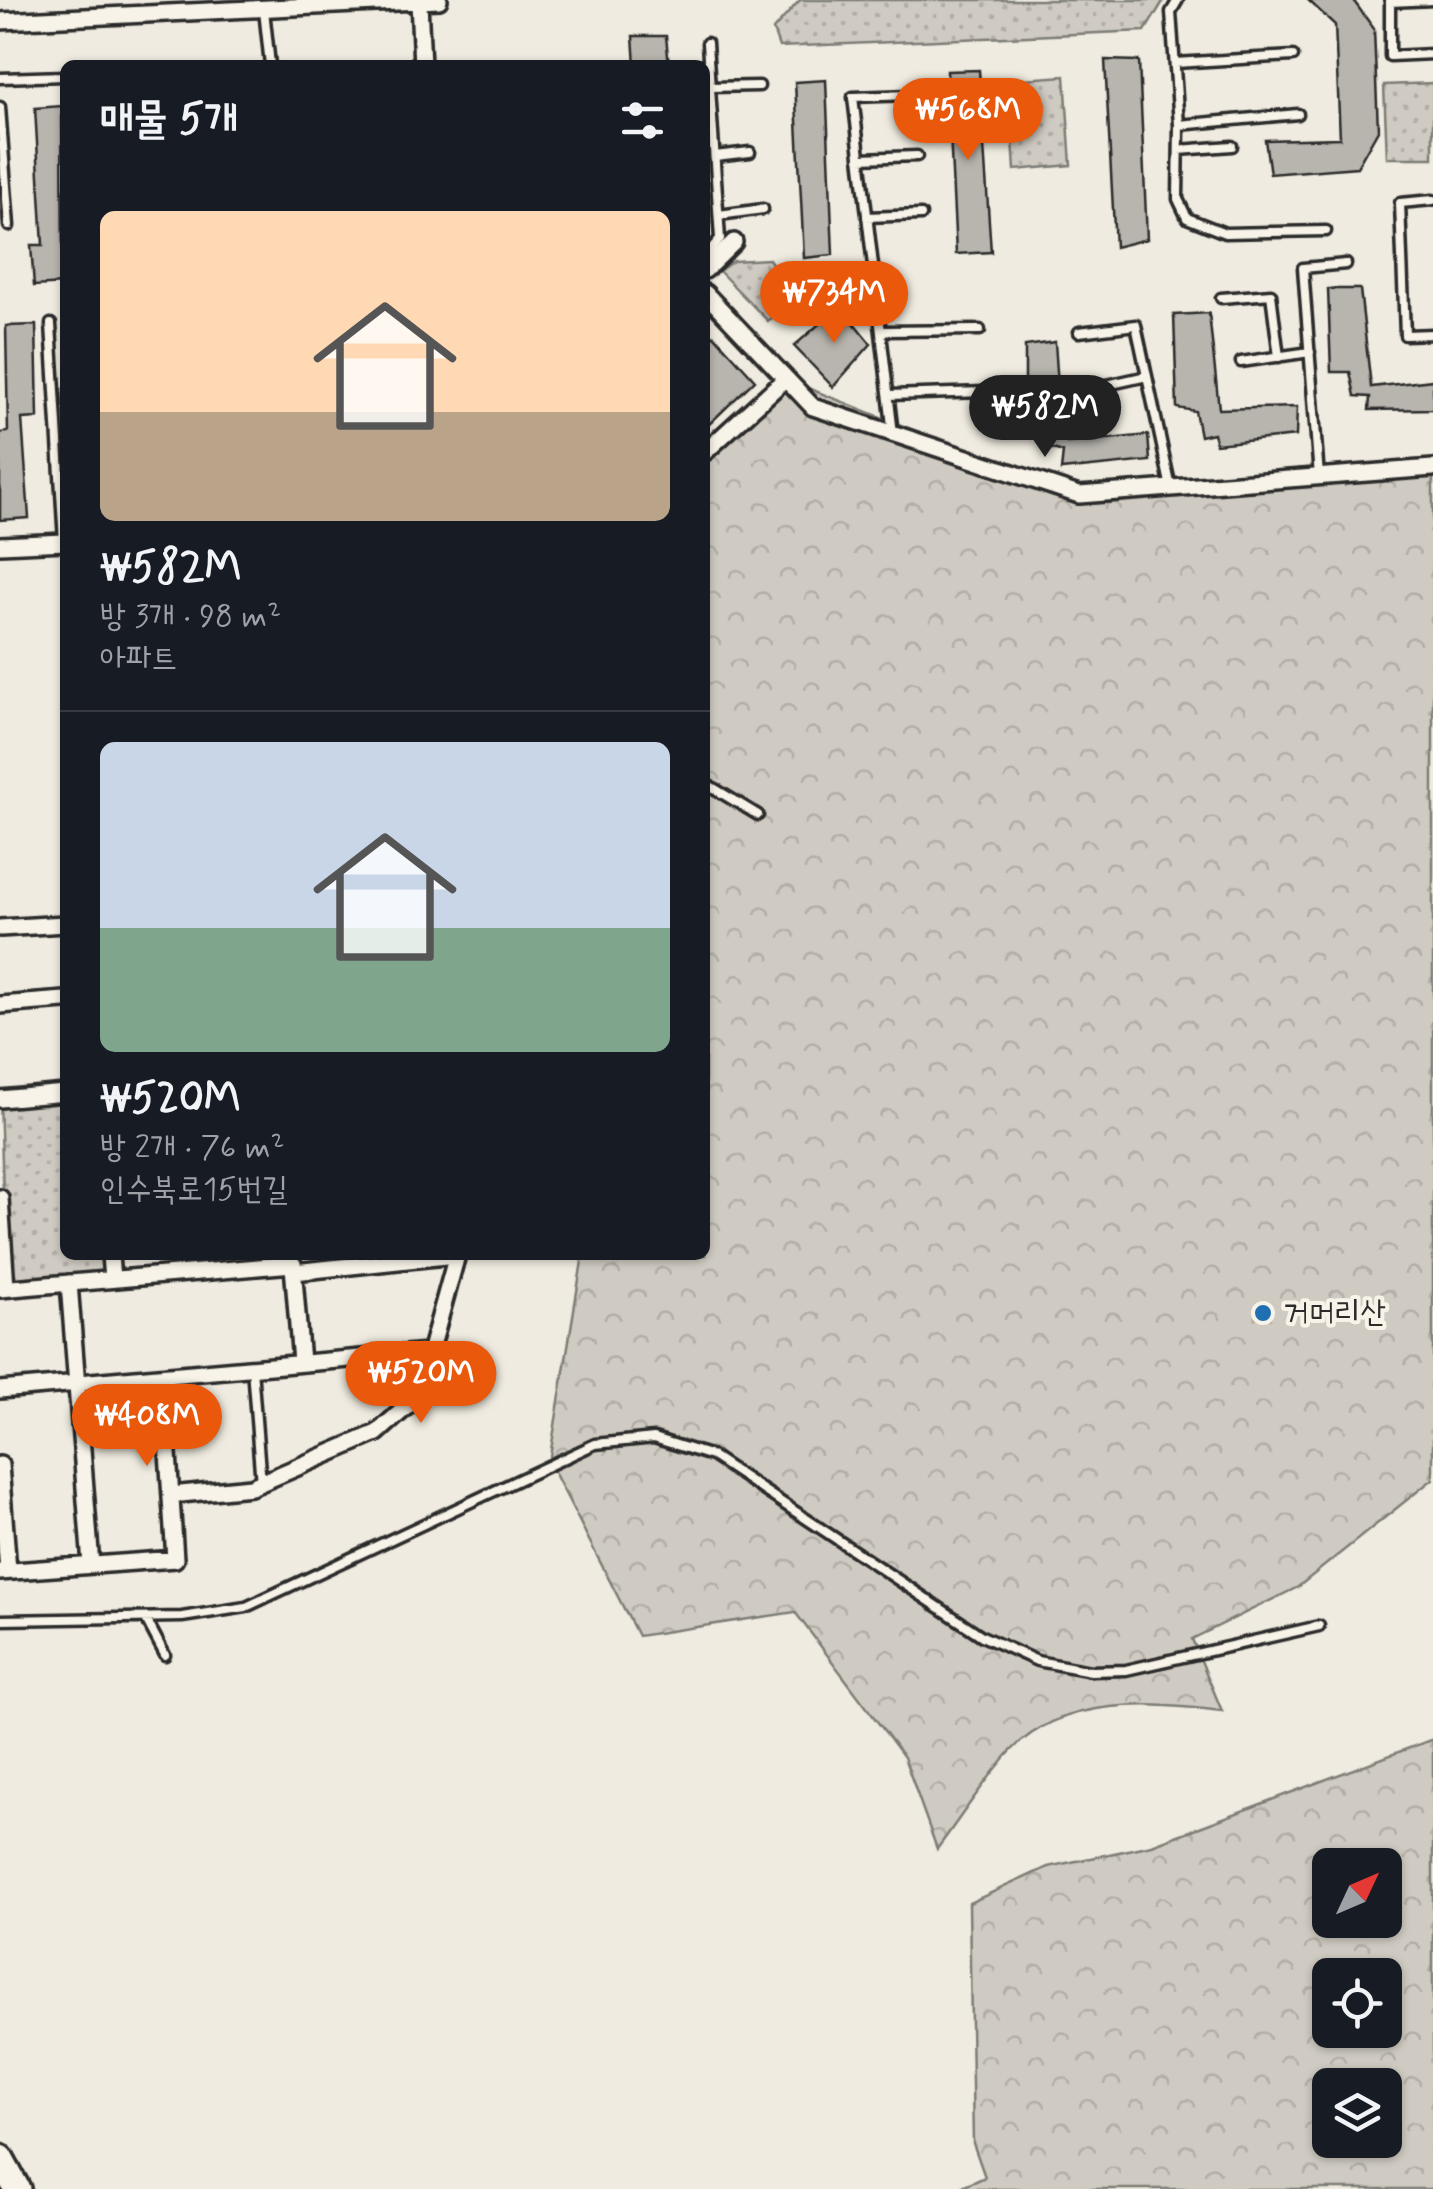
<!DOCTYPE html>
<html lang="ko">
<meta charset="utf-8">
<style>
:root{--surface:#171b24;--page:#242831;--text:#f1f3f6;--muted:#9ea1a6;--line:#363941;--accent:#ea580c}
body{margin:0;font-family:Mynerve,"Poor Story",sans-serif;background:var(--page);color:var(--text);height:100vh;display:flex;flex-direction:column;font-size:38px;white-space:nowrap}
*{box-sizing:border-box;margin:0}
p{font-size:32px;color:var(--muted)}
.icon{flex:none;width:55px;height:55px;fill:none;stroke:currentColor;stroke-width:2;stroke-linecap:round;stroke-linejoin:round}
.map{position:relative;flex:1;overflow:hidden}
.panel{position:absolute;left:60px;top:60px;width:650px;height:1200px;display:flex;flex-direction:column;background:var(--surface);border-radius:15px;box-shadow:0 2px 8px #0004}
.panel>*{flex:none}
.needle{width:65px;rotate:46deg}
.fabs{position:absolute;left:1312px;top:1848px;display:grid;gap:20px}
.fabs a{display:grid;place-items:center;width:90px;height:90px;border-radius:15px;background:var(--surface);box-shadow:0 2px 8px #0004;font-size:50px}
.price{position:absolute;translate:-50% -85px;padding:0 22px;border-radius:35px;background:var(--accent);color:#fff;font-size:32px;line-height:65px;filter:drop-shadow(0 2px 5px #0008)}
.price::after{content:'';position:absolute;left:50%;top:60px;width:30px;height:22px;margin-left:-15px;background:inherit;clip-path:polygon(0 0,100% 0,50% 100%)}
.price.active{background:#222;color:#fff}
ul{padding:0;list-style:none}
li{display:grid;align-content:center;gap:20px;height:530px;padding:0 40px}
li+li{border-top:2px solid var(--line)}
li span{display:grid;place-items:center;height:310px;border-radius:15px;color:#555}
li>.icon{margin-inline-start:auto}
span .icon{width:180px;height:180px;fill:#fffc;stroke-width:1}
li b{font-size:42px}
h2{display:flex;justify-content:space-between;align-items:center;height:120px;padding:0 40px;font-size:42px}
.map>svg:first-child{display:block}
.green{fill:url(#green-dots);stroke:#7d7b76;stroke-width:2.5}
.forest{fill:url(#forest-crowns);stroke:#7d7b76;stroke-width:2.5;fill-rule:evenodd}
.building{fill:#b8b5ae;stroke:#2b2b2b;stroke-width:2.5}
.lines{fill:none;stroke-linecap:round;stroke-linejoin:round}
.lane-casing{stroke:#2b2b2b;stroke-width:15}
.street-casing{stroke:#2b2b2b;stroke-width:22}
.primary-casing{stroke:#2b2b2b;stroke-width:32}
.lane{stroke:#f7f3e8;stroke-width:8}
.street{stroke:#f7f3e8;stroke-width:15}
.primary{stroke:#f7f3e8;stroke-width:25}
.poi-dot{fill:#1f6fb2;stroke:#f7f3e8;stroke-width:4}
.labels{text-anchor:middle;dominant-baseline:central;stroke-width:8;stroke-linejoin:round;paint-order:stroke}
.poi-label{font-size:32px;fill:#2b2b2b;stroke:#f7f3e8;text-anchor:start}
</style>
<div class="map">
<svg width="1433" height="2189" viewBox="0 0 1433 2189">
<defs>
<pattern id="green-dots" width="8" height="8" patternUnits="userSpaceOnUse" patternTransform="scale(2.5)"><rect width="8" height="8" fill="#cfcbc2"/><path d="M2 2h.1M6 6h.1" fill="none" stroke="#b2aea7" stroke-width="1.8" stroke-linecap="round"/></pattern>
<pattern id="forest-crowns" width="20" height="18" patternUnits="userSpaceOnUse" patternTransform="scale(2.5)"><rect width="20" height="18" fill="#cfcbc2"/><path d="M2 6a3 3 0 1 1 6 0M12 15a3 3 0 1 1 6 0" fill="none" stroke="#b2aea7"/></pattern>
</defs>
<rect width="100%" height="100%" fill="#efebe0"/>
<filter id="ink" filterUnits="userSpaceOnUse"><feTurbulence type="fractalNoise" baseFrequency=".01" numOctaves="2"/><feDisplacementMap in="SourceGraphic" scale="20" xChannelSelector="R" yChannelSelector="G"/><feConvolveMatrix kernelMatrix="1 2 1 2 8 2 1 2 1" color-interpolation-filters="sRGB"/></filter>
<g filter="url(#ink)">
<path class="green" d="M800,0H1164L1145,31L779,47L773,30Z
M1065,76L1071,165L1015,170L1009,80Z
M1433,83V158H1387L1384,85Z
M769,259L796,298L768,321L719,271L733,261Z
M65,1093V1255H110L112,1279L6,1288L0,1099Z"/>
<path class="forest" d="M785,379L1062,489L1433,468V1479L1298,1587L1192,1639L1222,1711C1153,1703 1064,1695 1011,1751C984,1780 961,1817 937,1849L904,1757L795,1612L638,1636L549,1462L583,1255H705V452Z
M1433,1739V2189H958L985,2177L973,2143L969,1903L1048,1867L1152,1845ZM1330,1865H1385V1920H1330ZM1330,1975H1385V2030H1330ZM1330,2085H1385V2140H1330Z"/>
<path class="building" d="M1308,0H1353L1374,29L1378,130L1357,167L1270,174L1265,140L1340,138L1335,25Z
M633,36H666L669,65H635Z
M1105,60L1139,61L1147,239L1115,247Z
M979,70L991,252L956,254L947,71Z
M826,80L833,255L804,258L795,82Z
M62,106L63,284L34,286L31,245H43L35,108Z
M1328,289H1360L1371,387L1433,380V409L1369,410L1370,397L1355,396L1350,372H1331Z
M840,306L871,344L833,387L794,346Z
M1209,313L1219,409L1297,407L1296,436L1216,444L1213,433L1200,436L1195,411L1177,408L1174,315Z
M36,325L38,418L22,419L29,518L0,520V433L8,432L6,326Z
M714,335L755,380L705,428V343Z
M1055,342L1061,430L1067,443L1148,435L1150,461L1061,470L1063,452L1049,448L1048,431L1025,427V346Z"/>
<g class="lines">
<g class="lane-casing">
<path id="lane" d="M1178,0L1171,12L1179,125L1178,199L1187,218L1225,233L1326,231
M1390,0V56L1433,54
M1390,2L1433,0
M264,10L270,65
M1175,63L1293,56
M0,78L65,76
M710,87L759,86
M0,107L9,226
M1179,125L1298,114
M1179,150L1232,146
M715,156L750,152
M860,158L917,156
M1433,200L1400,203L1405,335L1433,334
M719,215L763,209
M867,217L921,215
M705,256L720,239L707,43
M1221,298L1271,294L1279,357
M51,324L64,542
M881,331L980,330
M1079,332L1136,325L1171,488
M1241,362L1310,352
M1089,389L1147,376
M889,395L985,392
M893,434L853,97L911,95
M1319,477L1303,268L1346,264
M705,783L758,815
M252,1368L261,1484
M146,1619L165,1655
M0,1620L182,1617L246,1607L595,1444L654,1438L712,1456L982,1636L1037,1661L1091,1671L1126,1670L1319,1626"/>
</g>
<g class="street-casing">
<path id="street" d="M419,2L422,65
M0,21L439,0
M705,270L734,242
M705,293L813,407L1079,495L1433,468
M705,452L785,379
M0,545L65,542
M0,928L65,924
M0,1005L65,1000
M0,1099L65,1093
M0,1198L6,1288
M110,1255L112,1279
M293,1266L301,1362
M294,1272L455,1255
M69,1283L91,1565
M0,1289L293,1264
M0,1390L428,1352
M0,1465L8,1571
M171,1495L251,1487L377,1433L413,1401L422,1382L457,1255
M0,1572L175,1559L163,1377"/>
</g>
<g class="primary-casing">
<path id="primary" d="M0,2158L17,2189"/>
</g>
<use href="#lane" class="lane"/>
<use href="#street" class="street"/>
<use href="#primary" class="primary"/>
</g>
</g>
<circle class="poi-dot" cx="1263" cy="1313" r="10"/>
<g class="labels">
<g class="poi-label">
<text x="1283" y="1313">거머리산</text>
</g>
</g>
</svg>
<div class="fabs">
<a><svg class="needle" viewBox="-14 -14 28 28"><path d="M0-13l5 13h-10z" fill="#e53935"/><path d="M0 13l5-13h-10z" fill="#9ea1a6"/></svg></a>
<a><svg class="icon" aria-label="locate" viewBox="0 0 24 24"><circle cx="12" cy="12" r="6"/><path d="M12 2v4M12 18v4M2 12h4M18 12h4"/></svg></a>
<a><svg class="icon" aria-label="layers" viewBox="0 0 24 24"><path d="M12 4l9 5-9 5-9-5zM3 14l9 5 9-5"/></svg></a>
</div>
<b class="price" style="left:968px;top:163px">₩568M</b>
<b class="price" style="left:834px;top:346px">₩734M</b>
<b class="price active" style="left:1045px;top:460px">₩582M</b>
<b class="price" style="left:421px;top:1426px">₩520M</b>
<b class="price" style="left:147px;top:1469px">₩408M</b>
<section class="panel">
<h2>매물 5개<svg class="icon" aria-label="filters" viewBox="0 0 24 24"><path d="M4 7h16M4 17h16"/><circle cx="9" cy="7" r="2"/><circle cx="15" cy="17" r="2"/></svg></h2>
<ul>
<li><span style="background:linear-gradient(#ffd9b3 65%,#b9a48a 0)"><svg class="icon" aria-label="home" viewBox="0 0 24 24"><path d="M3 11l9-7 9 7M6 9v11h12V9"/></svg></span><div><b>₩582M</b><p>방 3개 · 98 m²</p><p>아파트</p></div></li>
<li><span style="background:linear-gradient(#c9d6e8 60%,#7fa58c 0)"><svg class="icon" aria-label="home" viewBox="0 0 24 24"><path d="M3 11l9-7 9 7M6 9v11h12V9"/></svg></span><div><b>₩520M</b><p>방 2개 · 76 m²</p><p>인수북로15번길</p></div></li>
</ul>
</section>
</div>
